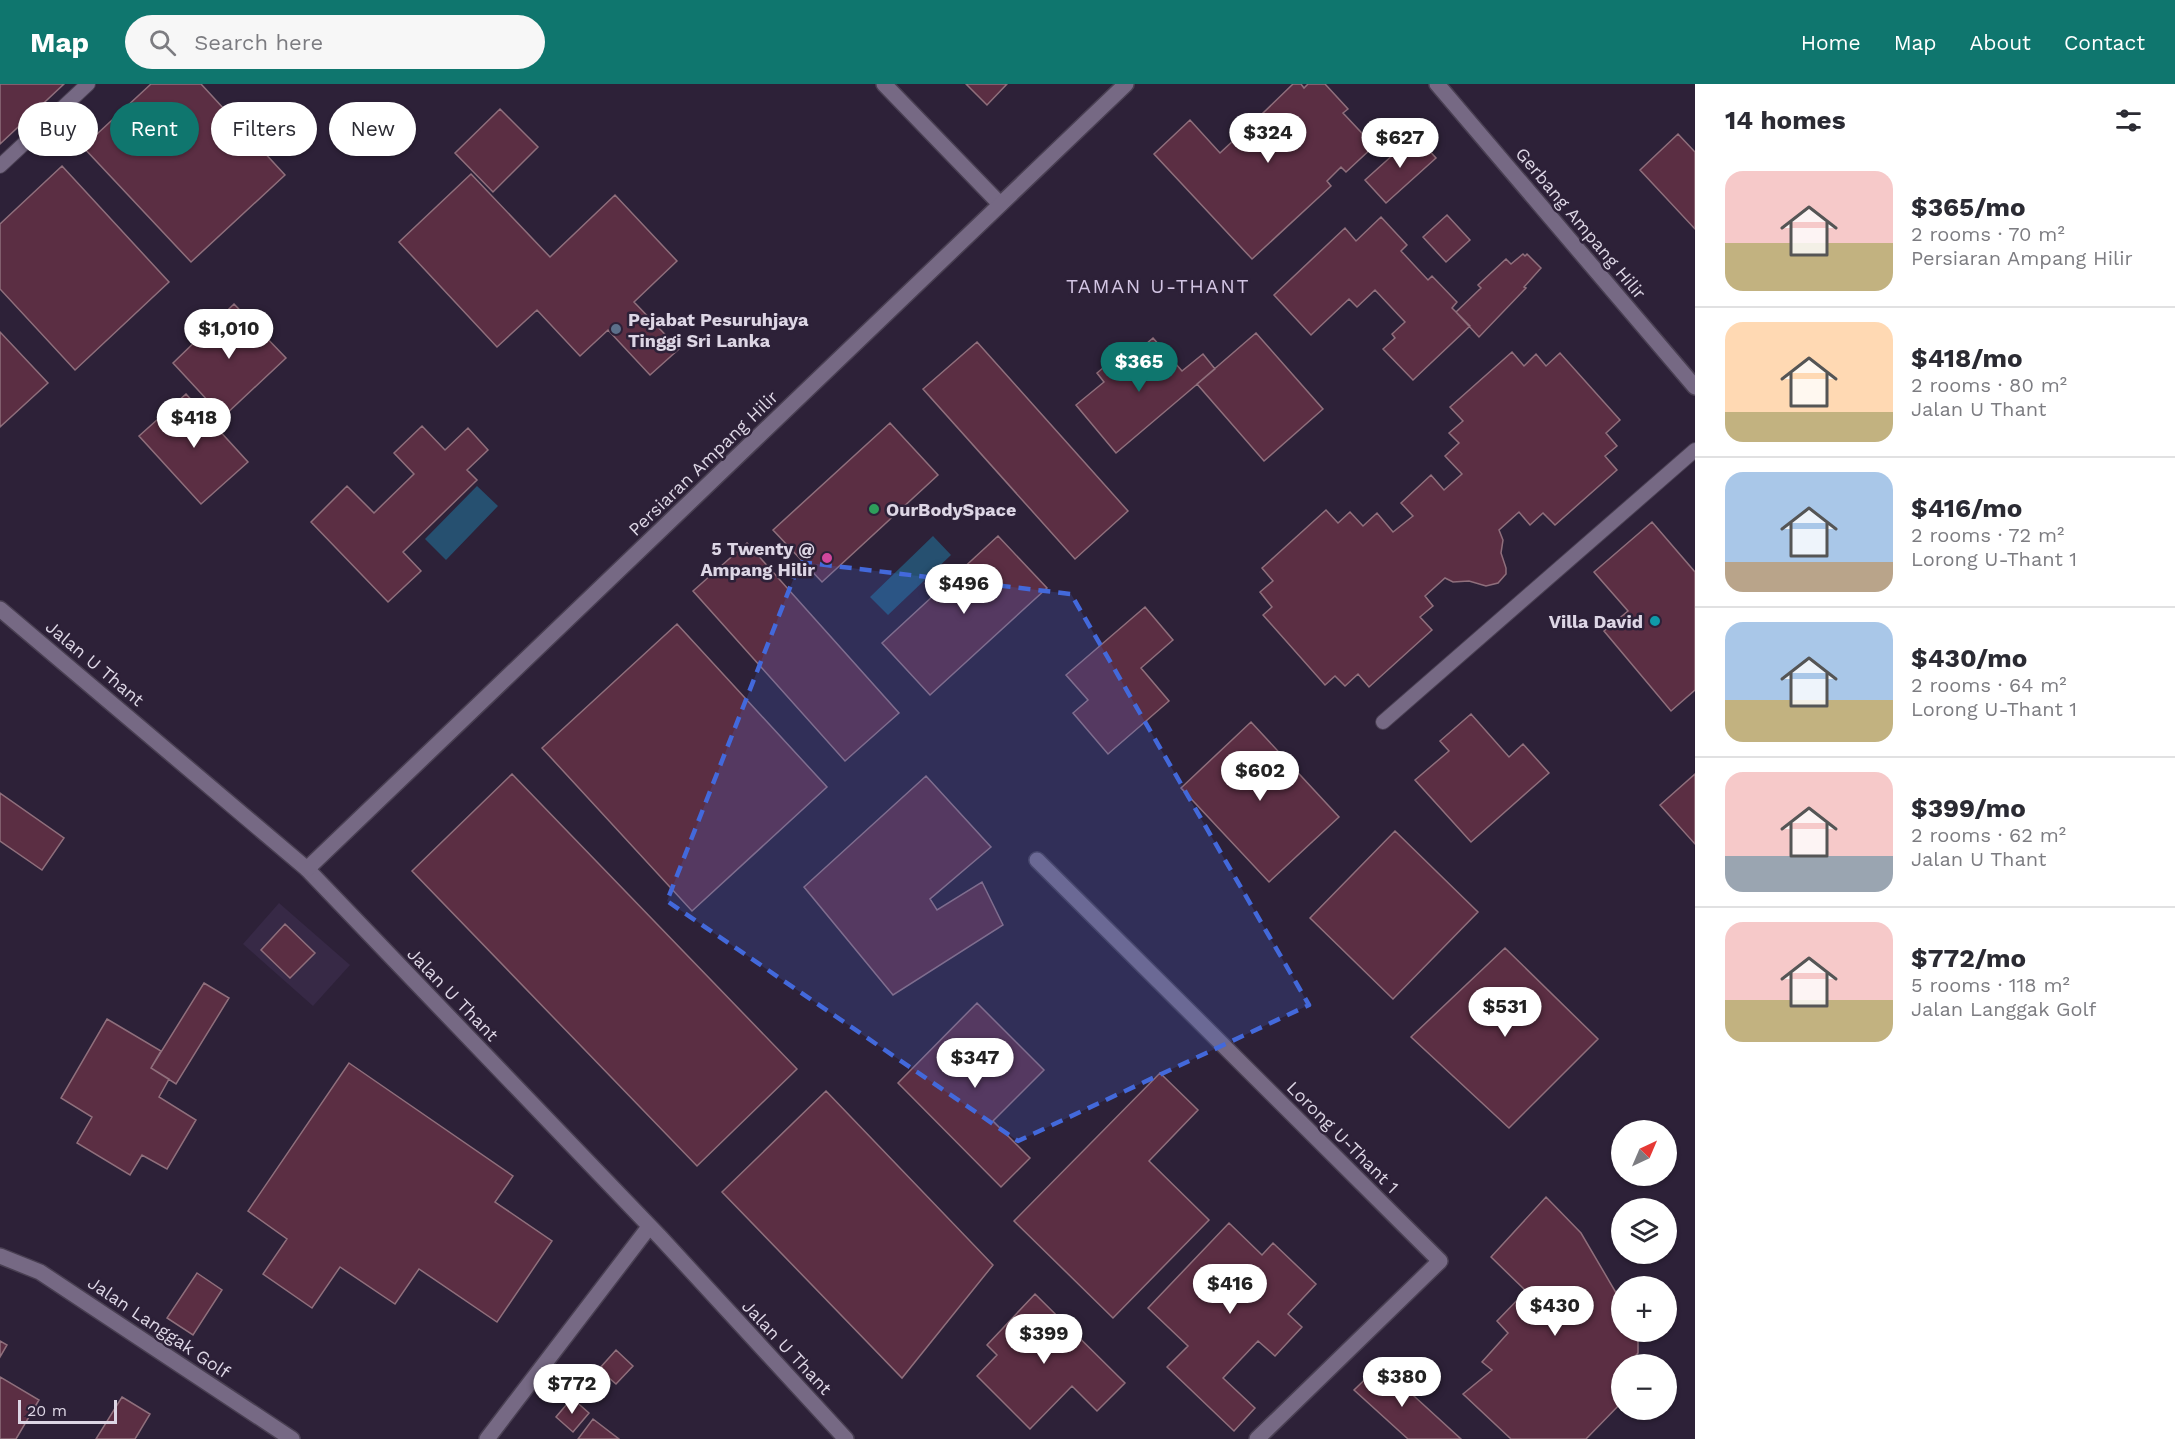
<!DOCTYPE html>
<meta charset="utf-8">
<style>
:root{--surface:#fff;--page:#f7f7f7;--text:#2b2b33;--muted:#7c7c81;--line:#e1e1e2;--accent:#0f766e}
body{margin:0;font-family:"Work Sans",sans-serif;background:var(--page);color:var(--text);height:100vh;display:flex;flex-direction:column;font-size:22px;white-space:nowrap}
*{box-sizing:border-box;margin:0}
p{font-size:20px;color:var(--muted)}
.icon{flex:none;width:33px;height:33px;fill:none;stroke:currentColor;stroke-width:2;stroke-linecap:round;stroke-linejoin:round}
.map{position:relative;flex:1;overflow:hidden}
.details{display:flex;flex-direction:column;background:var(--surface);width:480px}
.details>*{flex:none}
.top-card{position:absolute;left:18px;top:18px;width:570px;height:54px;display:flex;gap:12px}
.needle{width:39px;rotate:44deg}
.buttons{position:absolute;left:1611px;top:1036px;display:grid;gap:12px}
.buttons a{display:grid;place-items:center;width:66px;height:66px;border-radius:50%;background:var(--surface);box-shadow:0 2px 4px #0004;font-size:30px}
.scale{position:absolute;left:18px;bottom:15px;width:99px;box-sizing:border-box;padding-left:6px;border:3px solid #ddd6e5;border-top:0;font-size:16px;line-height:21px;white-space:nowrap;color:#ddd6e5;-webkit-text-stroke:4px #2d2138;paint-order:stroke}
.price{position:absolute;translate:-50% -51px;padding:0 14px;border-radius:21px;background:#fff;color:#222;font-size:20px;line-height:39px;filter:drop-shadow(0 2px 3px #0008)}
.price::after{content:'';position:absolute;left:50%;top:36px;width:18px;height:14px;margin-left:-9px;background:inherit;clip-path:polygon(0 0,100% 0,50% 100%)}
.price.on{background:var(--accent);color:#fff}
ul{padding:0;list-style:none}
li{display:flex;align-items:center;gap:18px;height:150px;padding:0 30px}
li+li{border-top:2px solid var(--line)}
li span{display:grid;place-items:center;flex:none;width:168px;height:120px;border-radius:18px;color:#555}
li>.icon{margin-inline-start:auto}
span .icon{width:72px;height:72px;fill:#fffc;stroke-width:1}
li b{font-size:26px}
h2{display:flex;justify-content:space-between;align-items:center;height:72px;padding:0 30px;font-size:26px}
.pill{padding:0 21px;border-radius:27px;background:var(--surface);box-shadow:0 2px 4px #0004;font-size:21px;line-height:54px}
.pill.on{background:var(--accent);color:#fff}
header{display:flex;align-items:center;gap:36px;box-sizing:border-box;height:84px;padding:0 30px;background:var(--accent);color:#fff}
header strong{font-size:28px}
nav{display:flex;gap:33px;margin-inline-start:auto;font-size:21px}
.search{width:420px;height:54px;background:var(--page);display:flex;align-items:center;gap:15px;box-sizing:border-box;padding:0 21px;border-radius:33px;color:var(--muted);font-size:22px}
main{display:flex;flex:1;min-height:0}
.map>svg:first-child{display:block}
.built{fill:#372946}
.water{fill:#265070}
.building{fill:#5b2e43;stroke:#8f6f7c;stroke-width:1.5}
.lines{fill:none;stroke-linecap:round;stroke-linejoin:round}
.service-casing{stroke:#493f52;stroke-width:16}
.minor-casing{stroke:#493f52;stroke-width:18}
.tertiary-casing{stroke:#493f52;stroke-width:18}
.service{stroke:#766984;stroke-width:14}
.minor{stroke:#766984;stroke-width:15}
.tertiary{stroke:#766984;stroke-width:15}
.marked{fill:#4369db;fill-opacity:0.2;stroke:#4369db;stroke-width:4.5;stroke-dasharray:12 8;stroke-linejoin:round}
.service-dot{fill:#5c6f8a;stroke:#2d2138;stroke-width:2}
.leisure-dot{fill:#2e9e5b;stroke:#2d2138;stroke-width:2}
.hotel-dot{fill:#d1479c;stroke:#2d2138;stroke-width:2}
.culture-dot{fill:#0f9aa8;stroke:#2d2138;stroke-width:2}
.labels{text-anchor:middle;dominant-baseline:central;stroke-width:5;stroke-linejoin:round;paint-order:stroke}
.street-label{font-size:18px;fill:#ddd6e5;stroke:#2d2138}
.poi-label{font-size:18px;font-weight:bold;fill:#ddd6e5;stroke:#2d2138;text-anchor:start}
.neighbourhood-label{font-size:20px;letter-spacing:1.5px;fill:#d3c5e4;stroke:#2d2138}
</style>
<header>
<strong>Map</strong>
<div class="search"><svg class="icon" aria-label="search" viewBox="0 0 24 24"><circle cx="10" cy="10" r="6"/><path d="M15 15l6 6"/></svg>Search here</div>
<nav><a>Home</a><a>Map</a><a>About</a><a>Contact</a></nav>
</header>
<main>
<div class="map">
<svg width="1695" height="1355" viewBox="0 0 1695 1355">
<rect width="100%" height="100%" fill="#2d2138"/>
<path class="built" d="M279,819L350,881L313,922L243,860Z"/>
<path class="water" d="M477,402L498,422L446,476L425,455Z
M933,452L951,471L888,531L870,513Z"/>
<path class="building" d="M0,0H64L0,60Z
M151,0H201L285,91L191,178L83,63Z
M966,0H1007L987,21Z
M1293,0H1301L1304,4L1308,0H1325L1348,25L1343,29L1374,62L1346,88L1341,83L1327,97L1331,102L1252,175L1154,70L1190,36L1220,69L1249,42L1253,45L1265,34L1261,31Z
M500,25L538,63L493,108L455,69Z
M1678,50L1695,68V145L1640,86Z
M1415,51L1436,74L1386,119L1365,96Z
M62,82L169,198L75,286L0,205V140Z
M471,90L550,173L615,111L677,177L634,218L679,265L650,291L608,246L580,272L537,226L497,263L399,158Z
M1447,131L1470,156L1446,178L1423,153Z
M1381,133L1407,161L1401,167L1428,196L1432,192L1457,218L1452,224L1470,242L1413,296L1383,265L1395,254L1392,250L1405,238L1375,206L1357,223L1349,215L1311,251L1274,211L1345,144L1356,157Z
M1523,170L1525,172L1527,170L1541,184L1524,203L1526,204L1479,253L1456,228L1481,204L1478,201L1506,175L1511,180Z
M234,220L286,274L223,333L173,279Z
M0,248L48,299L0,343Z
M1256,249L1323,325L1264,377L1197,300Z
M1153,254L1182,287L1203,270L1215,285L1116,369L1076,321L1104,298L1097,289L1118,271L1124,279Z
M977,258L1128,427L1075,475L923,305Z
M1512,268L1524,282L1536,270L1546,282L1560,269L1620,336L1606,349L1617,362L1605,372L1617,386L1555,441L1543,429L1530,441L1519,428L1499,446L1503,456L1501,469L1506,484V490L1498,499L1486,502L1469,497L1453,498L1445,494L1425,512L1433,522L1420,533L1432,546L1369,603L1358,590L1345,602L1335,592L1325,601L1263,531L1272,523L1260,508L1273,497L1262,484L1326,426L1338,439L1350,428L1363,442L1377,429L1393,448L1413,432L1401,419L1431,391L1444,406L1462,390L1445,372L1459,359L1449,349L1463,337L1450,323Z
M186,310L248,378L201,420L139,352Z
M890,339L938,391L822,498L773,446Z
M422,342L445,366L468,344L488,366L467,386L477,396L403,468L421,487L388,518L311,438L347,402L374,429L414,390L394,369Z
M1652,438L1695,488V606L1671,627L1604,547L1628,527L1594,488Z
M998,452L1047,504L930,611L882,559Z
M747,459L899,629L845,677L693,507Z
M1145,523L1173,556L1141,584L1169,617L1108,670L1073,629L1088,616L1066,591Z
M677,540L827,703L692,827L542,664Z
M1471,630L1509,673L1523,660L1549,689L1471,758L1415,696L1449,667L1440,657Z
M1251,638L1339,733L1269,798L1181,704Z
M512,690L797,985L697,1082L412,787Z
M1695,690V760L1660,721Z
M926,692L991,763L930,815L937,826L982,798L1003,841L893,911L804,803Z
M0,709L64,754L42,786L0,757Z
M1395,747L1478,828L1393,915L1310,834Z
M285,840L315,869L290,894L261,866Z
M1505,864L1598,955L1509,1044L1411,953Z
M204,899L229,914L176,1000L151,984Z
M977,919L1044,986L993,1037L1030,1074L1001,1103L898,999Z
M107,935L161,967L151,984L169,995L159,1013L196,1036L167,1085L142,1071L130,1091L77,1059L92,1033L61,1014Z
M349,979L513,1092L495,1118L552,1157L497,1238L419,1185L395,1220L340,1183L312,1224L263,1190L287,1155L248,1127Z
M1160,989L1198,1026L1149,1077L1209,1136L1113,1234L1014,1137Z
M826,1007L993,1181L902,1294L722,1108Z
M1546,1113L1581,1149L1622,1219V1248H1638V1269L1630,1278L1633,1281H1622V1318L1586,1355H1511L1463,1310L1492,1286L1482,1278L1508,1249L1497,1237L1526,1207L1491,1173Z
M1229,1139L1262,1171L1273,1159L1316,1200L1288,1230L1302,1243L1275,1272L1258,1257L1223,1294L1255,1324L1234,1347L1167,1283L1188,1262L1148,1224Z
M197,1189L222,1206L193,1251L167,1234Z
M1035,1210L1125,1299L1097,1327L1072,1302L1030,1345L977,1292L997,1271L987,1261Z
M0,1257L7,1261L0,1273Z
M616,1266L633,1282L616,1300L599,1285Z
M1380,1281L1461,1355H1408L1354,1306Z
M0,1293L39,1316L16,1355H0Z
M122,1313L150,1330L135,1355H96Z
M572,1314L589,1329L573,1348L556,1333Z
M593,1335L619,1355H578Z"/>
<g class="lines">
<g class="service-casing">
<path id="service" d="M0,82L88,0
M1383,638L1695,366"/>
</g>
<g class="minor-casing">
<path id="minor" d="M884,0L1000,120
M1437,0L1695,303
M1037,776L1440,1177L1257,1355
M307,785L661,1154L846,1355
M0,1172L40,1188L292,1355
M487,1355L649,1143"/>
</g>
<g class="tertiary-casing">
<path id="tertiary" d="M0,525L307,785L1126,0"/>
</g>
<use href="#service" class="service"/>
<use href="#minor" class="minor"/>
<use href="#tertiary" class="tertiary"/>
</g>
<path class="marked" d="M800,478L1071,510L1309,921L1018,1057L667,817Z"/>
<circle class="service-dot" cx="616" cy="245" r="6"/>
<circle class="leisure-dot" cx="874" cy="425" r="6"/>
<circle class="hotel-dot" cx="827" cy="474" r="6"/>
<circle class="culture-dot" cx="1655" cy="537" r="6"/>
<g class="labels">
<g class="street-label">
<text transform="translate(1581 139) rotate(50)">Gerbang Ampang Hilir</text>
<text transform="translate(703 379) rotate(-44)">Persiaran Ampang Hilir</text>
<text transform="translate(95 579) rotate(40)">Jalan U Thant</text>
<text transform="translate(453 910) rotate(46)">Jalan U Thant</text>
<text transform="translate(1343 1053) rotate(45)">Lorong U-Thant 1</text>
<text transform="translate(159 1243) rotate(34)">Jalan Langgak Golf</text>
<text transform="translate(787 1263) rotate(47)">Jalan U Thant</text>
</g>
<g class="poi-label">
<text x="628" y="235">Pejabat Pesuruhjaya<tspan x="628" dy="21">Tinggi Sri Lanka</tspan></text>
<text x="886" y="425">OurBodySpace</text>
<text x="815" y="464" text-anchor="end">5 Twenty @<tspan x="815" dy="21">Ampang Hilir</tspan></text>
<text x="1643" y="537" text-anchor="end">Villa David</text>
</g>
<g class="neighbourhood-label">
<text x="1158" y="202">TAMAN U-THANT</text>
</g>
</g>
</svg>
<div class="buttons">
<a><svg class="needle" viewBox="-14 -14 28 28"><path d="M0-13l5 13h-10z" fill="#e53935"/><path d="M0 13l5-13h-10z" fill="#7c7c81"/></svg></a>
<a><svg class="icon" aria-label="layers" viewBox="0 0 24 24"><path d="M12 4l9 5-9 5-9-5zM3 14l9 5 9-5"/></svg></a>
<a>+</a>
<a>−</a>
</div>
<div class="scale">20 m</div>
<b class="price" style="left:1268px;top:80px">$324</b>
<b class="price" style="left:1400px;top:85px">$627</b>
<b class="price" style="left:229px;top:276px">$1,010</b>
<b class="price on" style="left:1139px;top:309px">$365</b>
<b class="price" style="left:194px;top:365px">$418</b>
<b class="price" style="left:964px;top:531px">$496</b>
<b class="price" style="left:1260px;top:718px">$602</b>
<b class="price" style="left:1505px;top:954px">$531</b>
<b class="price" style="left:975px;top:1005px">$347</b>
<b class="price" style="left:1230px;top:1231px">$416</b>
<b class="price" style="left:1555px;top:1253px">$430</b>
<b class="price" style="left:1044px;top:1281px">$399</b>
<b class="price" style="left:1402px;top:1324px">$380</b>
<b class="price" style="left:572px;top:1331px">$772</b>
<div class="top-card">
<a class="pill">Buy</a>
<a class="pill on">Rent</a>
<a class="pill">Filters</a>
<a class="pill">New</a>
</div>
</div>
<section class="details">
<h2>14 homes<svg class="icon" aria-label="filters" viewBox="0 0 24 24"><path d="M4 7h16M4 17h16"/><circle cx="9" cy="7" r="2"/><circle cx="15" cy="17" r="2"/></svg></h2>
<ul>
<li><span style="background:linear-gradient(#f6c9c9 60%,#c2b280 0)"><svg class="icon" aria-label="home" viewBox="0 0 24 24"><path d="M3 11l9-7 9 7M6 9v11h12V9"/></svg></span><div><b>$365/mo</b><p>2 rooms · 70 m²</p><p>Persiaran Ampang Hilir</p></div></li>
<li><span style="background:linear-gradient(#ffd9b3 75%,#c2b280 0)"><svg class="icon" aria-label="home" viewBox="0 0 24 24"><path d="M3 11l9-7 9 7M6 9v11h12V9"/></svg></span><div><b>$418/mo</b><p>2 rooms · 80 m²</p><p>Jalan U Thant</p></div></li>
<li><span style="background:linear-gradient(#a9c7e8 75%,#b9a48a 0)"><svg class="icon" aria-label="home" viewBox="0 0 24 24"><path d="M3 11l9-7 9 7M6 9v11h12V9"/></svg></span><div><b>$416/mo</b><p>2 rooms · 72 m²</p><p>Lorong U-Thant 1</p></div></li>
<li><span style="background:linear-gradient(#a9c7e8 65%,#c2b280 0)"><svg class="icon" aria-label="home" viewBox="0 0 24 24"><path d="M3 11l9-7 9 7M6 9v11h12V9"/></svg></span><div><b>$430/mo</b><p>2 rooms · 64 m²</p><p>Lorong U-Thant 1</p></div></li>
<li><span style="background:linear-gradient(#f6c9c9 70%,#9aa5b1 0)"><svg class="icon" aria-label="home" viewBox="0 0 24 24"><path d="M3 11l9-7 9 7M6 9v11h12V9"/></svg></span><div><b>$399/mo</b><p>2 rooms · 62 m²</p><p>Jalan U Thant</p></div></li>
<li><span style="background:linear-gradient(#f6c9c9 65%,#c2b280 0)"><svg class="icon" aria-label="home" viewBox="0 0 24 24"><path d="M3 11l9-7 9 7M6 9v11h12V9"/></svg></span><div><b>$772/mo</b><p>5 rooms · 118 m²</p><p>Jalan Langgak Golf</p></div></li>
</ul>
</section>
</main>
